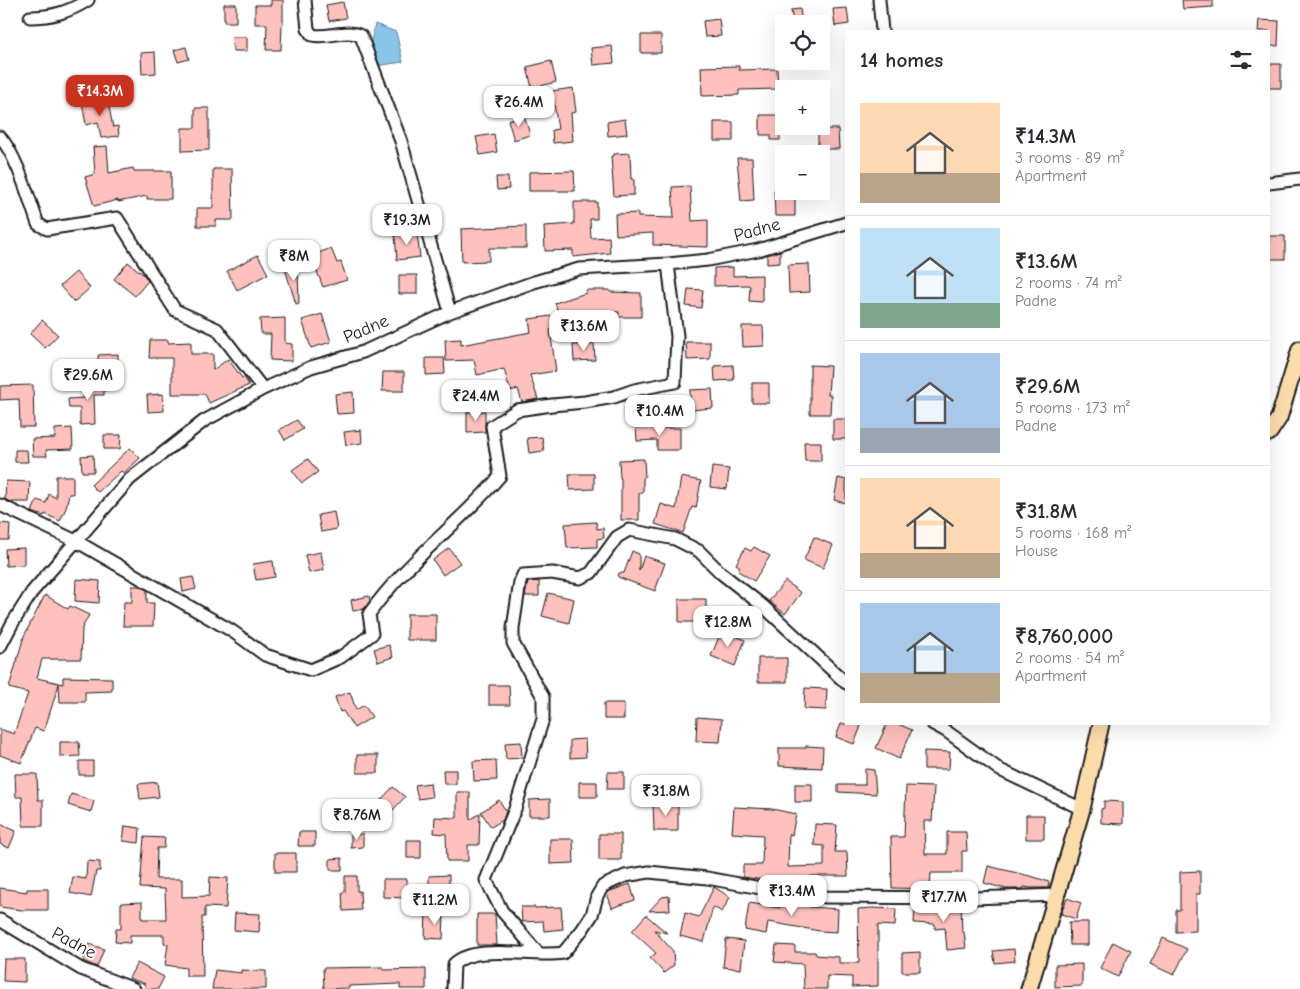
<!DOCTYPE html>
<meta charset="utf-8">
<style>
:root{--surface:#fff;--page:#f7f7f7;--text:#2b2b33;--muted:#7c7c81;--line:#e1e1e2;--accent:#c8321e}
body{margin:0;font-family:"Comic Neue",sans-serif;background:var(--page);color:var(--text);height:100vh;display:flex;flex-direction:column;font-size:19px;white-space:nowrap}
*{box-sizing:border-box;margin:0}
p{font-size:16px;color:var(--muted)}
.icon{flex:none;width:28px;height:28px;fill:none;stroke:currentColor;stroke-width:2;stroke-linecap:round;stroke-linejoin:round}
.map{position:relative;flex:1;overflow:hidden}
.panel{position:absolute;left:845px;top:30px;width:425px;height:695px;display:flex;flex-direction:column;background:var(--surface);border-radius:0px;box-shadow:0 5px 20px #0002}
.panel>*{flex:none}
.fabs{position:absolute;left:775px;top:15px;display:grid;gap:10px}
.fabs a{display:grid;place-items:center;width:55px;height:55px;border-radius:0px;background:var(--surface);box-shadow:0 5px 20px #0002;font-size:25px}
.price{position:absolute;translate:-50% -42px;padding:0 11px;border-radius:10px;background:#fff;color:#222;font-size:16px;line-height:32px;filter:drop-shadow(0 1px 2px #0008)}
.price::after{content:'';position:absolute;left:50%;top:30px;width:15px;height:11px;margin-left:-8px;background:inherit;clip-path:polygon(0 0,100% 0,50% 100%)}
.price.selected{background:var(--accent);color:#fff}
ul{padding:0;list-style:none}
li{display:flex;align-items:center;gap:15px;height:125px;padding:0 15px}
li+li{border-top:1px solid var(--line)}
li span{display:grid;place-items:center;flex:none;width:140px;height:100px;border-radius:0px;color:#555}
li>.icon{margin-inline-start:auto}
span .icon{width:60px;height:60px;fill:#fffc;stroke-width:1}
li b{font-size:21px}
h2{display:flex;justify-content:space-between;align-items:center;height:60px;padding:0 15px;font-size:21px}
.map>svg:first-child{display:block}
.water{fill:#89c5e9;stroke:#5d8197}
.building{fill:#fec1be;stroke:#1c1c1c}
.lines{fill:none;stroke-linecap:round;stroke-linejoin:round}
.minor-casing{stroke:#1c1c1c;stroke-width:15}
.major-casing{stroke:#1c1c1c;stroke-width:19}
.minor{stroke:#fff;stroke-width:11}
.major{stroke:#fddcac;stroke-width:15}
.labels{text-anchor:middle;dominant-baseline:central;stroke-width:4;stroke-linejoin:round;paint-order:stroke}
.street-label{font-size:18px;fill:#1c1c1c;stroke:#fff}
</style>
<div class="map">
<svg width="1300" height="989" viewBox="0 0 1300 989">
<rect width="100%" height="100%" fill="#fff"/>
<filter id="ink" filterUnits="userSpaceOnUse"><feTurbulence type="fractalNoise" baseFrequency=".02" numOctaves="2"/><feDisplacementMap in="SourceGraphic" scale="10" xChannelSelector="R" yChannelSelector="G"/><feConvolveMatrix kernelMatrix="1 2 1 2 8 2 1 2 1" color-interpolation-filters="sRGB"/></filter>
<g filter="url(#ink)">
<path class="water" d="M375,24L396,32L403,62L376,66L371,41Z"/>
<path class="building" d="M271,0H283V24H282L281,50H266L267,24H255V5H271Z
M1182,0H1213V7L1183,9Z
M343,2L346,18L329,21L326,5Z
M224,4H236V22H224Z
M847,8L849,24L835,26L833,9Z
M800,9L802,22L793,23L791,10Z
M719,19L721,36L705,37L703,21Z
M1259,20L1279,21L1278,46L1269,45V31H1258Z
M641,35H661V53H641Z
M232,37H247V51H233Z
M612,46L614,63L593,65L591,48Z
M186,47L189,59L178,62L174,50Z
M155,52L156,73L142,74L141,53Z
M551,61L556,82L532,88L527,67Z
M1269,64H1281V88H1269Z
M739,66V70L777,69L778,89L739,90V95L702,96L701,67Z
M573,88L576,112L571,113L573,141L553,143L552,130L558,129L552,91Z
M107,97L113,127L118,126L119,136L101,138L98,122L86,125L82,102Z
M195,108H209V150L182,151V128H195Z
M524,115L530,135L514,140L508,120Z
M760,115H780V140H771V135H760Z
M625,119L627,134L608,136L607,122Z
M714,122H733V141H714Z
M818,129H838L839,149H818Z
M494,134L497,152L480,155L476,137Z
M107,146L109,173L133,168L134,171H171V199H147V196L118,202V200L94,206L85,177L95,174L93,147Z
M630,153L631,179H634V195L614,196L611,156H614V154Z
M737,158H752L754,200L741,201Z
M213,169H232L233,220H216V226H197V208H213Z
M574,171L575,191H529V172Z
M496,177H508L509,189L497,190Z
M690,186L692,221L708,220V247L653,245V233L616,235L615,214L638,213V217L674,218L672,187Z
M774,190L795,191V216H775Z
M574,202H597V219H590L591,238L609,237L610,253L573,257V250L545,251L544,226L574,224Z
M526,226V248H489V261L462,262L461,229Z
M417,233L420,257L397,260L395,235Z
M1269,236H1285V259H1269Z
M331,248L337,263L341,262L347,280L323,287L311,256Z
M780,251V263L767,264V255Z
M258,255L268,274L237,290L227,271Z
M128,262L144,275L148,281L135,296L114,279Z
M809,264L810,292L789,293L788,265Z
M733,267V276L762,275V302L749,301L750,286L748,285L714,286V268Z
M298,268L299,303L296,304L285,269Z
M76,272L90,288L74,302L60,286Z
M399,275H417V294H399Z
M688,289L703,290L701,308L686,306Z
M586,290H610V292L641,293V317H618L619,312H581L583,320L550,330L556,371L530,375L538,399L522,402L518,389L510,391L504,369L477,375L474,360L446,361L445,340L461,339V345L531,332L529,319L559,315L555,303L586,293Z
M322,314L331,342L311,348L302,320Z
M285,318V343L292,344V361L270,360L271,334H261L260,319Z
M42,320L58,335L45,348L30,334Z
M742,326H763L764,346L743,347Z
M150,340H168V343L191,342V354H213V370L228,359L242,378L244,377L249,385L209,403L205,394H172V358H149Z
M686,342H710V359L687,360Z
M594,344L595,360L574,361L573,345Z
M118,354V374L99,375L98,355Z
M426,358H444L445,374L426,375Z
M733,365L734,380L715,381L714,366Z
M810,365L830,366L828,395H831L830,414H810Z
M383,372H404V391H382Z
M84,380H104V395H94L95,424L80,425V408H69L68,399L84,398Z
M752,383H769V403H752Z
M33,385L34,427H20L19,399L0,400V386Z
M712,389L713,408L691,410L690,390Z
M353,392L354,413L337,414L335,394Z
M163,394L164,411L148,412L147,395Z
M485,411V432L467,433V412Z
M833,419H846V439H833Z
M297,420L303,429L285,440L279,430Z
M651,424V428H680V450H657V440L637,441L636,425Z
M72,428L73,449L46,450L47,456H33L32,439L55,438V429Z
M361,430L362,443L346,445L344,432Z
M104,435H121L120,449H104Z
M542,437L544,451L529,453L527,438Z
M804,442H821V461H805Z
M130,448L140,458L124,473L121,471L98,492L91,485Z
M15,450H27L28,462H15Z
M93,455L94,472H82L81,456Z
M308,459L318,472L302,483L292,470Z
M644,459L645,477H643V493H639V520H621V478H620L619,460Z
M712,467L729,469L727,489L710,487Z
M569,474H594V489L570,490Z
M56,476H73V494H69L66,508L60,521L45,514L44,516L32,512L37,500L46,503L49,494L56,498Z
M681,477L701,481L696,508L692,507L683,533L655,524L661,504L676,509Z
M838,478L846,480V503L834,500Z
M6,481L30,482L29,502H10L5,499Z
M334,512L337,529L321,532L318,515Z
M596,522L597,529L603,528L604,538L597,539V547L567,548L565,524Z
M0,523L10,524L9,540H0Z
M814,537L833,545L823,568L804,560Z
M754,547L770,556L754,581L738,571L740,567L736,564L745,548L751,551Z
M24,548V565L6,566L5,549Z
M449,548L460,563L443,575L433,560Z
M632,551L639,554V571L644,556L665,563L655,591L618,577L619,573H624Z
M321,552L324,570L309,573L305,555Z
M273,561L275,577L256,580L253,564Z
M193,577L196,589L183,592L181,579Z
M76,579L100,581L99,603L75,601Z
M539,581V596H525L528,582Z
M785,581L801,593L785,614L769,601Z
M132,586H139L147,590V603H154L153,626H123L124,602H132Z
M548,593L574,599L569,623L542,616Z
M45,595L68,609L70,606L89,615L82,628L81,659H42L37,678L63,684V677L112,678V691L85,692V702H60L59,684L44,731L35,728L21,763L0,755V729L14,734L28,693L9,688L24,636Z
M369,596L370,601L364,609L353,611L351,600Z
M679,599H706V622H679Z
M407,614H436V640H407Z
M722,630L745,640L735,666L711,656Z
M389,645L393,657L378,662L374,649Z
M758,658H787V682H758Z
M489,685H509L510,705H489Z
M805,688L827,689L826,710L804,709Z
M350,692L356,710L364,705L372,717L354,728L343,711L340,712L335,697Z
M604,703H624V719H604Z
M697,717L722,719L720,742L696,741Z
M841,724H855L861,726L854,744L836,737Z
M887,724H898L912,730L899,759L876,748Z
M585,739L586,757L570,758V740Z
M60,742H79L80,756L60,757Z
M521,742L522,758L506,759L505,743Z
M806,746L823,747L822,768L779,766V748H806Z
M924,751L950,752L949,769H924Z
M357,755H378V773H357Z
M496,760L497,780L474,781L473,761Z
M79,761H93V775H79Z
M865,769L874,770L876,794L838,792V785H865Z
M443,770H456V784H444Z
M608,772H624V789H607Z
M15,774H37L38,800H43V826H23L22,797H16Z
M157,782L159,797L140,799L138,784Z
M579,782H597V797H579Z
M430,783L432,797L418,799L415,785Z
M795,784H812V802H795Z
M906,786L934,787L932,821H924L925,854H947V832H966L967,851H962V873H931L930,889L892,888L891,837H904Z
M393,787L405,797L389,814L377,804Z
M457,792H470V820L480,813L479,845H468V861H447L446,834L434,833L435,817L457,818Z
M71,794L94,801L91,812L68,805Z
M550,799V816H529V800Z
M499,800L506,811L503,820L491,827L481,812Z
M1104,801L1123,802V824L1101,823V809L1104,808Z
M653,804H678V831H654Z
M734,807L772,809L796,814L792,835L789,834L788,867L824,866V846L814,845L815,824L837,825L835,852H847L848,876H811V886H804L743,877V865H762L763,835L732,833Z
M1026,815H1044V839H1026Z
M0,824L16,831L9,848L0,844Z
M125,826L140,828L139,843L123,841Z
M299,832H315V846H298Z
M351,834H363V847L351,848Z
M599,834H621V860H599Z
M144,837L165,838L164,848H157L156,879H182V897L209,896L210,877L228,878L226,908L205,907V917H202L203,976H186V968L165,965L168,944H164V935H130V943L115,942L116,929H121V903L142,902V919H166L165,889L140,888Z
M550,839H573L574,863L550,864Z
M407,840H421V858H407Z
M275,853H296V872H275Z
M342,858V870H330V859Z
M87,861L100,862V871H96L91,897L70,893L73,877L86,879Z
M988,866L1034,877L1049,882L1048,888H1030L1024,887L1023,889H1006L984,883Z
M1200,871V894H1196V931L1176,932V910H1180V872Z
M449,875V891H429V876Z
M345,876H357V891H360L361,910L343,911L342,892H345Z
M383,879H407V898L383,897Z
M630,884L635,900L612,908L607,893L608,892Z
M714,887L730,897L722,912L713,907L704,942L680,936L685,913L699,917Z
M0,888L27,892V889H48V910H22L0,907Z
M669,896L670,910L649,911L662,897Z
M1067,898L1081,903L1076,919L1061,914Z
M782,901L811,905L810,907L838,909L837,932L820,931L768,922L766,934L745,930L749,903L780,908Z
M934,905H961L962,932H964L966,948L947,950L945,928L935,929V924L914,923L915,906L934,907Z
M521,907H535V908L561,907L563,929L544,931L543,921L522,922Z
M872,908L896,909L895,926L878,925V986L852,987V977L827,976V989H804L803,964L774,962L776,945L795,946V952H815L816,955L839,957V963H859L858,909Z
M235,913L260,914L259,932L234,930Z
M426,913H444L443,939L425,938Z
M477,914H495L497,945H477Z
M646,915L667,933L654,930L673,951L674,965L664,973L650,958L656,953L632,931Z
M1069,922H1088V945H1070Z
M1163,938L1187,949L1174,975L1150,964Z
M726,939L744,941L741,969L723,967Z
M1113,942L1131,951L1118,977L1100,968Z
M89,944L104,949L97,967L83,961Z
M1014,949L1015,961L995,963L993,951Z
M920,952V972H902V953Z
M4,959H25V982L3,981Z
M137,963L164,977L158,989H144L145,984L129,978Z
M1082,964V986L1055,987V965Z
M383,967V970L426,969V989H400V984L349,986V988L324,989L323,968Z
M215,970L241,973V970L266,971V989H212Z"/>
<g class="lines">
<g class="minor-casing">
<path id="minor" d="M305,0L308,29L312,35C328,39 346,28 361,36L401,141L450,312
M879,0L882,31
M30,17C52,17 69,12 88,0
M0,137C17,156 29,199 38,224L47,229L117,218L175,310L217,329L263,389
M1269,183L1300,179
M0,505L76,541L232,631L265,655L311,670L341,657L372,634L369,614C406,562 459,524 500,476L492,426L517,410L552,405L585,402L614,397L634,390L675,382L677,336L668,264
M0,647L12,624L32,592L130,479L204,421L263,389L311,367L363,352L450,312L534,282L579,269L668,264L708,260L758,250L846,223
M933,724L946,731L1000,770L1082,809
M0,920L81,969L134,989
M538,953L502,911L486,880L515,809L543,719V697L513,643V628L520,582L523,575L552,573L580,578L591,573L617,537L629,530L675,539L699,551L721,573L763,606L846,683
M453,989L454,964C476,943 534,958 563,953L582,930L592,915L597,896L603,886L625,876L649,872L707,878L755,887L826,897L972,898L1057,895"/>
</g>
<g class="major-casing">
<path id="major" d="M1269,433L1279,418L1300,349
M1029,989L1082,809L1101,724"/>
</g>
<use href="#minor" class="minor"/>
<use href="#major" class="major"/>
</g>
</g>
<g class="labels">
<g class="street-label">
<text transform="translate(757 230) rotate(-15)">Padne</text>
<text transform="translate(366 329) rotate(-23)">Padne</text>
<text transform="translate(74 943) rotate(28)">Padne</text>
</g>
</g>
</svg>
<div class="fabs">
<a><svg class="icon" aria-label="locate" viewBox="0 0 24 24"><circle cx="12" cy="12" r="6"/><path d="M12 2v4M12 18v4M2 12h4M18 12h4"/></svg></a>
<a>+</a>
<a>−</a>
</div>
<b class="price selected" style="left:100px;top:117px">₹14.3M</b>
<b class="price" style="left:519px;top:128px">₹26.4M</b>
<b class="price" style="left:407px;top:246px">₹19.3M</b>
<b class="price" style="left:294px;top:282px">₹8M</b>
<b class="price" style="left:584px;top:352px">₹13.6M</b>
<b class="price" style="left:88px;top:401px">₹29.6M</b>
<b class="price" style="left:476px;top:422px">₹24.4M</b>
<b class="price" style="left:660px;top:437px">₹10.4M</b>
<b class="price" style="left:728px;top:648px">₹12.8M</b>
<b class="price" style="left:666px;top:817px">₹31.8M</b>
<b class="price" style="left:357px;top:841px">₹8.76M</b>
<b class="price" style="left:792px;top:917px">₹13.4M</b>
<b class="price" style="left:944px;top:923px">₹17.7M</b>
<b class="price" style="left:435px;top:926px">₹11.2M</b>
<section class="panel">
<h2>14 homes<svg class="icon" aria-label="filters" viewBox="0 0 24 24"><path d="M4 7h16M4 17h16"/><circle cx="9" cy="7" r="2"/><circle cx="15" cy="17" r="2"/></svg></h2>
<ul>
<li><span style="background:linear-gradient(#ffd9b3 70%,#b9a48a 0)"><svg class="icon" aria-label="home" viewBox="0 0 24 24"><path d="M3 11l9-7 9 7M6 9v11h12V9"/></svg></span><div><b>₹14.3M</b><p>3 rooms · 89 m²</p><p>Apartment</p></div></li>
<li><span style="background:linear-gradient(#bfe0f5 75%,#7fa58c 0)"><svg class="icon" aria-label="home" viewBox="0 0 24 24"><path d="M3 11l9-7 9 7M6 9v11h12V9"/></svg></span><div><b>₹13.6M</b><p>2 rooms · 74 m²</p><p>Padne</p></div></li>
<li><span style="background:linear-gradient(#a9c7e8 75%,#9aa5b1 0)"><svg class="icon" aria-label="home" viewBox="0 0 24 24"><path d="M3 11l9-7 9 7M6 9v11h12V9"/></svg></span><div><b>₹29.6M</b><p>5 rooms · 173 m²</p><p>Padne</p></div></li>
<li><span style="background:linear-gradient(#ffd9b3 75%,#b9a48a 0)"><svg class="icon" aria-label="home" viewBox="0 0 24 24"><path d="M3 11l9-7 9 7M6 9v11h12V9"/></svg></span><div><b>₹31.8M</b><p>5 rooms · 168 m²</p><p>House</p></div></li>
<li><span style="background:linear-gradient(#a9c7e8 70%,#b9a48a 0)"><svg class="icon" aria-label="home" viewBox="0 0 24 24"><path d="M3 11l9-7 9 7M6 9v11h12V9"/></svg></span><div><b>₹8,760,000</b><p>2 rooms · 54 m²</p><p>Apartment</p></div></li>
</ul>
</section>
</div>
